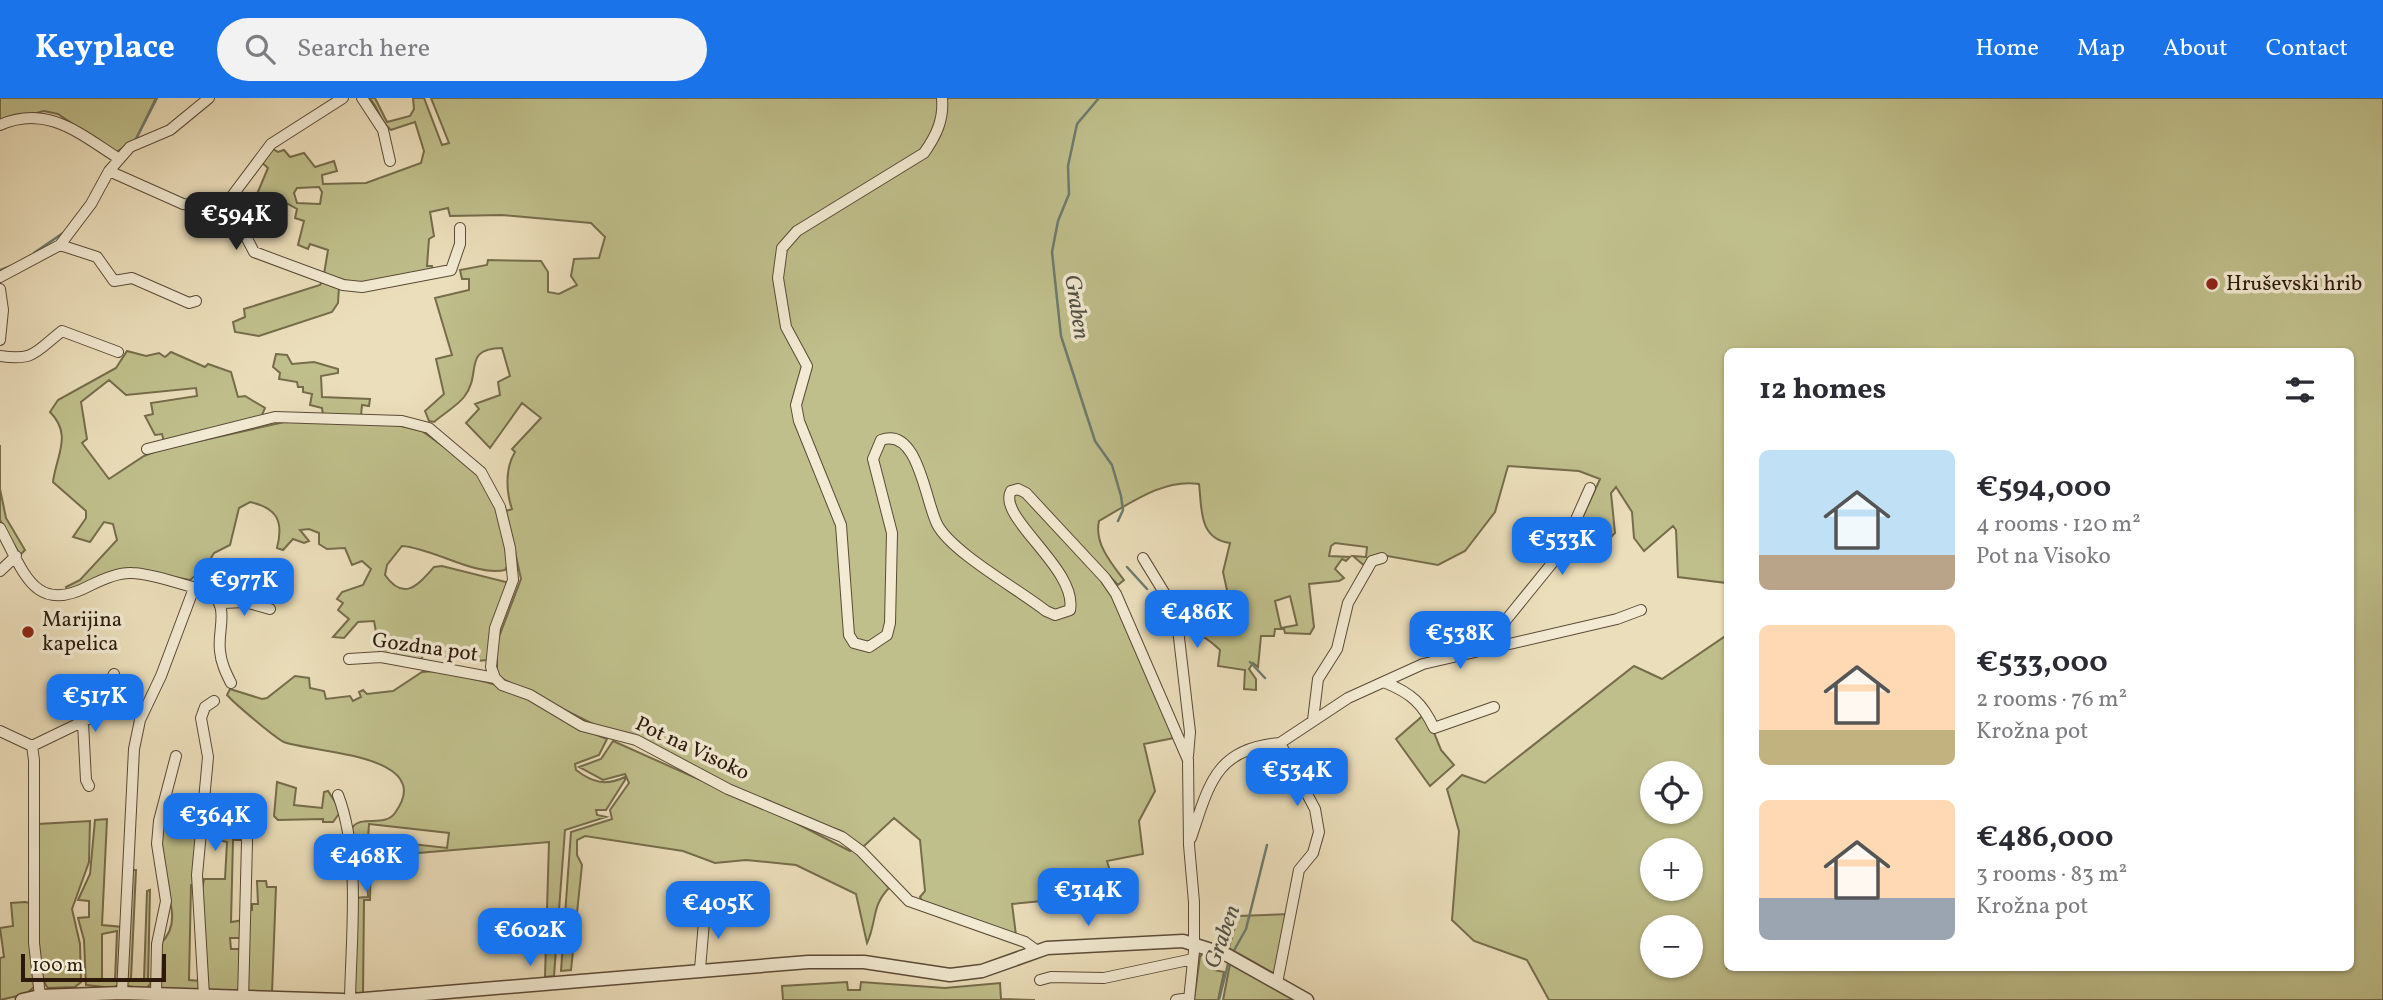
<!DOCTYPE html>
<meta charset="utf-8">
<style>
:root{--surface:#fff;--page:#f2f2f3;--text:#2b2b33;--muted:#7c7c81;--accent:#1a73e8}
body{margin:0;font-family:Vollkorn,serif;background:var(--page);color:var(--text);height:100vh;display:flex;flex-direction:column;font-size:26px;white-space:nowrap}
*{box-sizing:border-box;margin:0}
p{font-size:23px;color:var(--muted)}
.icon{flex:none;width:38px;height:38px;fill:none;stroke:currentColor;stroke-width:2;stroke-linecap:round;stroke-linejoin:round}
.map{position:relative;flex:1;overflow:hidden}
.panel{position:absolute;left:1724px;top:250px;width:630px;height:623px;display:flex;flex-direction:column;background:var(--surface);border-radius:10px;box-shadow:0 2px 5px #0004}
.panel>*{flex:none}
.fabs{position:absolute;left:1640px;top:663px;display:grid;gap:14px}
.fabs a{display:grid;place-items:center;width:63px;height:63px;border-radius:50%;background:var(--surface);box-shadow:0 2px 5px #0004;font-size:35px}
.scale{position:absolute;left:21px;bottom:18px;width:145px;box-sizing:border-box;padding-left:7px;border:4px solid #2c190b;border-top:0;font-size:19px;line-height:24px;white-space:nowrap;color:#2c190b;-webkit-text-stroke:5px #f2ead2;paint-order:stroke}
.price{position:absolute;translate:-50% -60px;padding:0 16px;border-radius:14px;background:var(--accent);color:#fff;font-size:23px;line-height:46px;filter:drop-shadow(0 2px 4px #0008)}
.price::after{content:'';position:absolute;left:50%;top:42px;width:21px;height:16px;margin-left:-10px;background:inherit;clip-path:polygon(0 0,100% 0,50% 100%)}
.price.active{background:#222;color:#fff}
ul{padding:0;list-style:none}
li{display:flex;align-items:center;gap:21px;height:175px;padding:0 35px}
li span{display:grid;place-items:center;flex:none;width:196px;height:140px;border-radius:10px;color:#555}
li>.icon{margin-inline-start:auto}
span .icon{width:84px;height:84px;fill:#fffc;stroke-width:1}
li b{font-size:30px}
h2{display:flex;justify-content:space-between;align-items:center;height:84px;padding:0 35px;font-size:30px}
header{display:flex;align-items:center;gap:42px;box-sizing:border-box;height:98px;padding:0 35px;background:var(--accent);color:#fff}
header strong{font-size:33px}
nav{display:flex;gap:38px;margin-inline-start:auto;font-size:24px}
.search{width:490px;height:63px;background:var(--page);display:flex;align-items:center;gap:18px;box-sizing:border-box;padding:0 24px;border-radius:38px;color:var(--muted);font-size:26px}
.map>svg:first-child{display:block}
.green{fill:#bfbf8b;stroke:#766c4b;stroke-width:2;fill-rule:evenodd}
.lines{fill:none;stroke-linecap:round;stroke-linejoin:round}
.stream{stroke:#6d7b6e;stroke-width:2.5}
.minor-casing{stroke:#5c4a37;stroke-width:12}
.tertiary-casing{stroke:#5c4a37;stroke-width:15}
.minor{stroke:#f2ead2;stroke-width:10}
.tertiary{stroke:#f2ead2;stroke-width:12}
.poi-dot{fill:#8f2418;stroke:#f2ead2;stroke-width:2.5}
.labels{text-anchor:middle;dominant-baseline:central;stroke-width:7;stroke-linejoin:round;paint-order:stroke}
.poi-label{font-size:21px;fill:#2c190b;stroke:#f2ead2;text-anchor:start}
.street-label{font-size:21px;fill:#2c190b;stroke:#f2ead2}
.water-label{font-size:23px;font-style:italic;fill:#525245;stroke:#f2ead2}
</style>
<header>
<strong>Keyplace</strong>
<div class="search"><svg class="icon" aria-label="search" viewBox="0 0 24 24"><circle cx="10" cy="10" r="6"/><path d="M15 15l6 6"/></svg>Search here</div>
<nav><a>Home</a><a>Map</a><a>About</a><a>Contact</a></nav>
</header>
<div class="map">
<svg width="2383" height="902" viewBox="0 0 2383 902">
<rect width="100%" height="100%" fill="#ebdeba"/>
<filter id="stains"><feTurbulence type="fractalNoise" baseFrequency=".00286" numOctaves="4"/><feColorMatrix values="0 0 0 0 .2 0 0 0 0 .09 0 0 0 0 .02 0 0 0 .5 -.17"/></filter>
<radialGradient id="worn" r=".72"><stop offset=".6" stop-color="#630" stop-opacity="0"/><stop offset="1" stop-color="#630" stop-opacity=".3"/></radialGradient>
<path class="green" d="M0,0H156L136,41L115,55L58,16L44,13L0,24Z
M369,0H375L387,24L410,18L414,11L413,0H424L442,47L449,45L431,0H2383V902H1549L1527,862L1474,843L1452,822L1459,733L1447,691L1462,677L1485,685L1634,568L1662,581L1727,537V870H2350V254H1727V485L1678,479L1676,432L1673,428L1644,453L1634,440L1632,414L1616,389L1611,395L1615,435L1606,444L1581,435L1579,427L1600,381L1579,373L1508,368L1495,414L1465,453L1438,467L1382,457L1367,470L1353,458L1366,459L1367,449L1335,445L1331,448L1329,458L1350,459L1346,463L1342,461L1335,471L1344,480L1339,483L1309,486L1314,529L1310,536L1285,535L1284,531H1275L1274,538H1261L1258,569L1253,565L1249,571L1256,581V592L1244,591L1245,572L1218,568L1220,552C1207,540 1201,535 1184,536L1194,521L1230,506L1223,474L1230,445C1198,441 1202,409 1199,386C1164,380 1129,406 1099,423C1094,445 1111,465 1124,482L1118,487L1097,465L1110,488L1174,640L1144,646L1155,693L1139,723L1143,756L1107,763L1117,796L1012,806L1016,837L924,807L920,799L925,793L920,742L894,720L863,749L841,733L794,717L601,630L497,578V544L521,481L506,413L512,411C506,394 505,370 515,354L512,351L541,320L522,305L490,350L466,325L479,311L475,306L500,297L498,284L510,278L502,250C461,251 483,275 464,299C457,308 443,316 434,324L429,323L425,313L444,296L436,261L452,257L435,200L469,192V181H462L460,172L487,167L488,162L541,163L548,174V194L559,196L577,187L571,178L574,161L599,160L605,139L591,125L502,117L450,118L448,110L430,114L434,138L429,141L427,168H432L433,173L357,186L324,176L328,152L310,146L308,151L298,147L304,123L295,120L297,111L288,106L269,107L257,96L268,70L260,63L273,51L278,54L284,52L290,59L304,55L315,69L334,63L337,73L322,77L323,86L366,85L421,65L424,53L415,24L391,32C379,23 379,9 369,0ZM319,89L322,94L320,106L297,105L294,95L297,90ZM1290,498L1297,527L1281,530L1275,503ZM1652,676H1690V714H1652ZM1652,752H1690V791H1652ZM1652,830H1690V868H1652Z
M323,182L339,189L338,205L332,214L259,238L235,234L233,224L245,219L244,211L320,187Z
M127,253L146,258L159,255L165,259L171,254L205,269L208,266L231,274L238,299L245,298L265,310L260,322L164,344L162,336L155,337L145,318L153,316L151,305L197,298L196,290L126,297L109,282L81,304L87,341L82,345L109,381L144,358L159,352L289,323L393,326L422,333L476,372L499,412L509,465L505,472C476,479 433,450 402,448L387,467L385,477C404,504 418,487 434,469L442,468L506,484L508,490L488,562L475,563L424,555L420,564L380,556L374,523L358,524L344,540L333,539L349,521L338,512L343,505L337,501L342,494L363,487L371,471L362,463L352,467L345,450L327,451L319,446V435L309,431L300,432L309,443L304,445L293,441L283,452L277,450C284,423 277,410 250,404L239,410L230,447L214,455L205,470L190,482L136,472L69,495L66,489L80,482L117,442L113,426L104,424L90,444L73,439L86,420V413L53,384C56,358 73,337 50,314L58,302L116,270Z
M276,256L287,257L292,266L314,264L338,271V275L321,278L322,299L370,301L369,308L362,307L361,318L323,317L322,310L310,307L312,296L303,294V289H298L297,284L279,281L280,275L273,269Z
M0,347V391L6,420L25,452L20,457L0,422Z
M437,573C464,578 507,588 530,600C557,614 578,631 607,641L599,657L575,666L576,672C593,685 606,688 625,679V682L606,712H596L597,717L606,719L565,732L554,878L545,879L549,744L371,759L370,802H364L363,896H357L353,890L352,800L368,799L367,773H354L352,730C361,716 384,730 395,715C438,656 313,655 284,644C275,640 234,605 227,597L230,591L262,601L267,600L295,578L309,580L310,590L324,593L326,601L350,598L353,603L361,599L359,594L363,592L367,596L393,593L422,574ZM369,726L449,735L447,750L368,741Z
M1426,615L1441,652L1454,667L1430,688L1396,641Z
M613,643L792,723L850,753L855,750L889,790C871,808 877,824 867,845L856,796L796,767L746,762L715,765L683,753L585,738L577,742V757L582,767L571,872L561,873L571,734L612,721L610,712L629,685L625,676L603,682L579,669L601,661Z
M277,684L296,690L294,707L322,710L324,694L328,693L341,713L333,724H323V721L278,722L274,718Z
M107,721L102,827L123,829L118,887L113,890L86,887L84,842L78,820L89,819V803L78,802L90,776L95,722ZM117,833L115,882H102V836Z
M90,723L89,764L72,811L80,846L81,884L75,889L48,890C32,875 38,754 38,726Z
M243,723L244,742H233L231,824L244,822V840H230L231,851H241V891L237,894L210,893L206,889L202,792L204,781H225L227,744L218,742L217,733H207L206,725Z
M161,724L201,725L198,786L191,787L189,882L201,883L198,892L161,890L160,846C184,825 166,794 161,769C159,755 161,738 161,724Z
M131,772H136L131,881H144L147,793L150,792L148,883L152,884L146,891L127,888Z
M257,783H266L267,789H276L272,895L248,894L249,812H252V806H258Z
M25,804L30,805L34,889L26,896L0,902V860L4,859L0,830L13,828L11,805Z
M1290,816L1275,876L1229,850L1238,818Z
M1204,856L1217,858L1214,872L1224,874L1218,902H1194L1200,858Z
M1230,866L1296,902H1223Z
M847,884L848,892H860L861,884L945,890L1000,885L1001,901L1035,902H783L782,888Z"/>
<g class="lines">
<path class="stream" d="M1099,0L1077,26L1068,68L1069,96L1058,123L1052,154L1061,238L1095,343L1112,367L1121,398L1123,412L1118,423
M135,43L157,0
M34,155L63,135
M0,172L14,167
M1127,469L1147,491
M1250,564L1265,580
M1232,856L1246,831L1267,747
M1219,902L1229,862"/>
<g class="minor-casing">
<path id="minor" d="M362,0L383,32L390,63
M942,0C944,22 936,38 924,55L797,133L782,150L778,180L786,229L807,268L796,307L799,323L841,427L849,537L854,545L869,549L887,537L890,525L892,435L873,361L881,342C918,328 925,402 937,426C951,454 1018,491 1046,513L1055,517L1070,512C1078,471 996,419 1011,393L1018,391L1026,395L1105,480L1116,496L1188,662L1189,747L1194,804V853L1189,902
M0,27C47,6 80,36 118,60
M109,73L130,49L170,32L209,0
M223,110L271,46L343,0
M60,147L97,159L114,183L132,180L189,205L196,203
M0,179L60,147L91,106L109,73L183,106L223,110L234,116L254,154L343,187L362,189L451,172L460,146V130
M0,191L3,212L0,242
M0,258C35,263 35,254 62,233L118,254
M147,351L275,319L402,323L429,330L481,374L500,409L510,450L513,482L495,530L491,569L495,580L502,587L530,597L582,628L636,642L728,691L842,739L861,753L909,803L1025,844L1036,852
M0,430C24,474 34,518 91,487C103,481 119,474 132,475C157,476 182,488 206,492C232,507 217,529 220,553C221,565 226,575 231,585
M1143,460L1176,514L1190,634L1188,658
M0,473L16,458
M222,505L245,504L270,511
M1494,549L1506,522L1562,453L1590,390
M349,561L381,559L495,580
M1386,585C1411,595 1423,606 1434,630L1494,609
M1313,622L1318,581L1337,551L1348,505L1372,463L1382,460
M83,625L86,682L89,688
M0,633L32,648L34,662V845L40,898
M1280,645L1348,600L1423,566L1617,521L1641,512
M32,648L90,620L114,576
M338,697C361,757 351,838 350,902
M1191,740C1209,686 1216,650 1280,645L1315,711L1319,734L1313,755L1299,772L1277,885
M700,871L705,812
M1040,882L1051,879L1104,880L1193,861
M122,895L134,651L140,622L161,578L194,490
M156,896L157,846L166,803L157,746L159,723L176,658
M204,898L197,777L208,659L201,620L205,609L214,603
M243,902L247,744L245,713
M1176,902L1189,900"/>
</g>
<g class="tertiary-casing">
<path id="tertiary" d="M22,902L40,898L122,895L343,902
M352,902L808,864H864L950,877L982,873L1047,850L1183,843L1227,857L1307,902"/>
</g>
<use href="#minor" class="minor"/>
<use href="#tertiary" class="tertiary"/>
</g>
<g class="poi-dot">
<circle cx="2212" cy="186" r="7"/>
<circle cx="28" cy="534" r="7"/>
</g>
<g class="labels">
<g class="poi-label">
<text x="2226" y="186">Hruševski hrib</text>
<text x="42" y="522">Marijina<tspan x="42" dy="24">kapelica</tspan></text>
</g>
<g class="street-label">
<text transform="translate(425 550) rotate(8)">Gozdna pot</text>
<text transform="translate(692 651) rotate(25)">Pot na Visoko</text>
</g>
<g class="water-label">
<text transform="translate(1076 209) rotate(81)">Graben</text>
<text transform="translate(1223 839) rotate(-70)">Graben</text>
</g>
</g>
<rect width="100%" height="100%" filter="url(#stains)"/>
<rect width="100%" height="100%" fill="url(#worn)"/>
</svg>
<div class="fabs">
<a><svg class="icon" aria-label="locate" viewBox="0 0 24 24"><circle cx="12" cy="12" r="6"/><path d="M12 2v4M12 18v4M2 12h4M18 12h4"/></svg></a>
<a>+</a>
<a>−</a>
</div>
<div class="scale">100 m</div>
<b class="price active" style="left:236px;top:154px">€594K</b>
<b class="price" style="left:1562px;top:479px">€533K</b>
<b class="price" style="left:244px;top:520px">€977K</b>
<b class="price" style="left:1197px;top:552px">€486K</b>
<b class="price" style="left:1460px;top:573px">€538K</b>
<b class="price" style="left:95px;top:636px">€517K</b>
<b class="price" style="left:1297px;top:710px">€534K</b>
<b class="price" style="left:215px;top:755px">€364K</b>
<b class="price" style="left:366px;top:796px">€468K</b>
<b class="price" style="left:1088px;top:830px">€314K</b>
<b class="price" style="left:718px;top:843px">€405K</b>
<b class="price" style="left:530px;top:870px">€602K</b>
<section class="panel">
<h2>12 homes<svg class="icon" aria-label="filters" viewBox="0 0 24 24"><path d="M4 7h16M4 17h16"/><circle cx="9" cy="7" r="2"/><circle cx="15" cy="17" r="2"/></svg></h2>
<ul>
<li><span style="background:linear-gradient(#bfe0f5 75%,#b9a48a 0)"><svg class="icon" aria-label="home" viewBox="0 0 24 24"><path d="M3 11l9-7 9 7M6 9v11h12V9"/></svg></span><div><b>€594,000</b><p>4 rooms · 120 m²</p><p>Pot na Visoko</p></div></li>
<li><span style="background:linear-gradient(#ffd9b3 75%,#c2b280 0)"><svg class="icon" aria-label="home" viewBox="0 0 24 24"><path d="M3 11l9-7 9 7M6 9v11h12V9"/></svg></span><div><b>€533,000</b><p>2 rooms · 76 m²</p><p>Krožna pot</p></div></li>
<li><span style="background:linear-gradient(#ffd9b3 70%,#9aa5b1 0)"><svg class="icon" aria-label="home" viewBox="0 0 24 24"><path d="M3 11l9-7 9 7M6 9v11h12V9"/></svg></span><div><b>€486,000</b><p>3 rooms · 83 m²</p><p>Krožna pot</p></div></li>
</ul>
</section>
</div>
